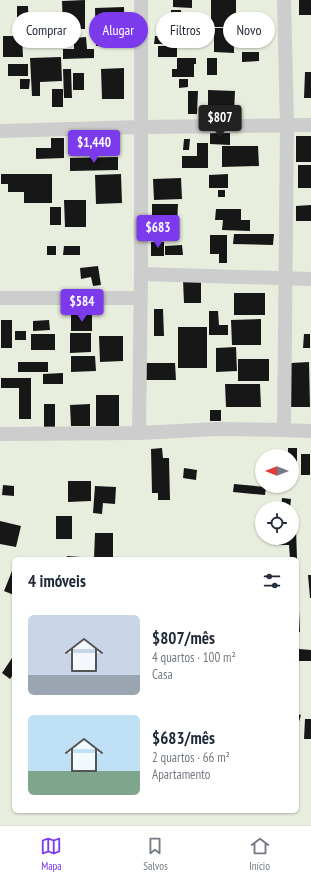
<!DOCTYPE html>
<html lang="pt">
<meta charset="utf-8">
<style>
:root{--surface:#fff;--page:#f6f6f7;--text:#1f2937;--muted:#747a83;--line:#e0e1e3;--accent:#7c3aed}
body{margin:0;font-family:"PT Sans Narrow",sans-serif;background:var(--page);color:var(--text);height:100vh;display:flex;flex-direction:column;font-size:15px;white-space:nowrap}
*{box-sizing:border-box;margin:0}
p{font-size:13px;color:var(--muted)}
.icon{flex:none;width:22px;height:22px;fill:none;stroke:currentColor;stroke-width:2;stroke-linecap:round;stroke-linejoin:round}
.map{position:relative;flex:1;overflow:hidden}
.side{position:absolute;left:12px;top:557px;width:287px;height:256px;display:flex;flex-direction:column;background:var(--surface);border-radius:6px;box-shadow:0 1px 3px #0004}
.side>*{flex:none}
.guide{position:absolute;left:12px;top:12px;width:287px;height:36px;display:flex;gap:8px}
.needle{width:26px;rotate:270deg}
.buttons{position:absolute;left:255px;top:449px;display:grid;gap:8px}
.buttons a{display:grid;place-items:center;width:44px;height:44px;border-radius:50%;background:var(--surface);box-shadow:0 1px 3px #0004;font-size:20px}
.price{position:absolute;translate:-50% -34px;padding:0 9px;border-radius:4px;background:var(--accent);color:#fff;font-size:13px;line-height:26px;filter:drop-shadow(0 1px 2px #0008)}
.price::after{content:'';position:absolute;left:50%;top:24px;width:12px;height:9px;margin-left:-6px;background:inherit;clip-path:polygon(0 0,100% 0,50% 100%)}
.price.current{background:#222;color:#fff}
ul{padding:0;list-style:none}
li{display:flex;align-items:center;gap:12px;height:100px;padding:0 16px}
li span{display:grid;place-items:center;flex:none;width:112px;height:80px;border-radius:6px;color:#555}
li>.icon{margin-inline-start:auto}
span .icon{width:48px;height:48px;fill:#fffc;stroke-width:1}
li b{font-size:17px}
h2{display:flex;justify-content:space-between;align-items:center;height:48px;padding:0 16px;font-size:17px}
.chip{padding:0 14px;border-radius:18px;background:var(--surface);box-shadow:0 1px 3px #0004;font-size:14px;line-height:36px}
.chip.current{background:var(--accent);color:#fff}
.menu{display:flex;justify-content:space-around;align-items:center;height:56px;border-top:1px solid var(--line);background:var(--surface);font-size:11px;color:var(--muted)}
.menu a{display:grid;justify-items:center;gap:2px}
.menu .current{color:var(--accent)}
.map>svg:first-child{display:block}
.green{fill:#e8eedd;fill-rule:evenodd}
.building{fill:#171717}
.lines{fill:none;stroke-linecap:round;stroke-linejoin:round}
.street{stroke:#cdcdcd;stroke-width:14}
</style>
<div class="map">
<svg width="311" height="825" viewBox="0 0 311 825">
<rect width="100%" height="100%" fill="#fff"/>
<path class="green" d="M0,0H311V825H0ZM262,456H292V486H262ZM262,508H292V538H262ZM14,559H297V811H14Z"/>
<path class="building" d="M85,0V29H63L62,1Z
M173,0H192V8L173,7Z
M211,0H236V27H211Z
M299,0H311V15H299Z
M17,6H28L29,33H17Z
M124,7L125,45L96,46L95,8Z
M171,10H181V21H171Z
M263,23L265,32L249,36L247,26Z
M214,28H234V53L214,52Z
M3,36H22L23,57H3Z
M155,36H174L173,44H154Z
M86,37L87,49H94V58L63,59V49H74V38Z
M158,46H177V57H158Z
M242,52H259V61L242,62Z
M61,57L62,81L40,82V96H32L30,58Z
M177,58H196V64H194V77H172V69H177Z
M207,58H217V75H207Z
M8,64H28V76H8Z
M124,68V99H102L101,69Z
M63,69H71L72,98H64Z
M305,72H311V98H304Z
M73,73H84V90H73Z
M20,79H30L29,89H20Z
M179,79H188V87L179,88Z
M52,89H63V107H52Z
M208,90L235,91L234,113H208Z
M188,91H198L197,114H188Z
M210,133H230V145L210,144Z
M296,136H311V162H296Z
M51,138H64V158L36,159V148H51Z
M184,139H190L189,150H183Z
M197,143H208V168H182V156H197Z
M222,146H258L259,166L222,167Z
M118,157V170L70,171V158Z
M298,165H311V188H298Z
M1,174H52V203H24V192H8V184H1Z
M121,174L122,203L96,204L95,175Z
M228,174V188H209V175Z
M181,178L182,199L154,200L153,179Z
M218,190H225V197H218Z
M64,200H86V227H65Z
M152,204H178L177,225H152Z
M311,205V221H296V206Z
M50,207H61V225H50Z
M216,209H241V220H250V231L222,230L223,220H215Z
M234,234H274L273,245L233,244Z
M210,235H227V263H219V254H210Z
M151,242H164V256H151Z
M182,245L183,255H165V246Z
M47,246H56V255H47Z
M64,246H80V255H63Z
M98,266L101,285L93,286L91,277L81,279L80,268Z
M183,280H201V303H184Z
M234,293H265V315H234Z
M154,309H163L164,336H154Z
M209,311H218L219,325H228V335H209Z
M71,315H92V331H71Z
M261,319V345H232L231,320Z
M1,320H12V348H1Z
M49,320L50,330L33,331V321Z
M178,327H207V368H178Z
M15,331H26V340H15Z
M70,333H91V352L70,353Z
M31,334H55V350H31Z
M304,334H310V348H303Z
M99,336H123V361L100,362Z
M236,347L237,371L216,372V348Z
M71,356H95L96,371L71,372Z
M238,359H269V381H238Z
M18,362H48V372H18Z
M309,362L310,407H291V363Z
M145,363H175L176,380H145Z
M63,373V384H43V374Z
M1,378H31V388H1Z
M225,384H260L261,407H226Z
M19,388H31V419H19Z
M96,395H119V426H96Z
M44,404H55V427H44Z
M90,404V426H71L70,405Z
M210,410H221V421H210Z
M162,448L163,458H169L170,500H158V493H152L151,449Z
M288,448H297V473H292V456H288Z
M301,454H310V475H301Z
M184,468L197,470L196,480L183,478Z
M68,481H91V501L68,502Z
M234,484L266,487L265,495L233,492Z
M3,485L14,486V496L2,495Z
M95,486L116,487L115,504L103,503L102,514L93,513Z
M282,498L291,499L290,508H281Z
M56,516H72V539H56Z
M0,521L21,526L16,547L0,544Z
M292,528H296L297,559H290L289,545H279V538H292Z
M95,533H113V559H94Z
M67,556L94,558V559H67Z
M14,566V595L4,591Z
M308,575H311V598H310Z
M297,611H299L300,632H297Z
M299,649L311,650V661H299Z
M14,655V673L10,679L2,673Z
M297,714L301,715L297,728Z
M305,719H311V739H304Z"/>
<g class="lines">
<path class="street" d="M0,131L141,127L311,125
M141,274L311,279
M0,298H141
M284,430L287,125L284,0
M139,433L141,274V0
M0,434L139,433L217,429L284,430L311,431"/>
</g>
</svg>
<div class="buttons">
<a><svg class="needle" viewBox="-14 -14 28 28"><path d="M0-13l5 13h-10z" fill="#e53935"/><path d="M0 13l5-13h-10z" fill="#747a83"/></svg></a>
<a><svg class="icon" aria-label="locate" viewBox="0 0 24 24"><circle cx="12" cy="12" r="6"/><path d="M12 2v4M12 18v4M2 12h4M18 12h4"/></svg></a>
</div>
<b class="price current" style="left:220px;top:139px">$807</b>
<b class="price" style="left:94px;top:164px">$1,440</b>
<b class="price" style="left:158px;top:249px">$683</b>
<b class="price" style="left:82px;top:323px">$584</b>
<div class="guide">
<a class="chip">Comprar</a>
<a class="chip current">Alugar</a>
<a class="chip">Filtros</a>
<a class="chip">Novo</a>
</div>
<section class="side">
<h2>4 imóveis<svg class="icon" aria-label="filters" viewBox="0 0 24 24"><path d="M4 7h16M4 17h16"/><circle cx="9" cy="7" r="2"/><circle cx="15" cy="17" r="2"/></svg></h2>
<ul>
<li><span style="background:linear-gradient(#c9d6e8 75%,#9aa5b1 0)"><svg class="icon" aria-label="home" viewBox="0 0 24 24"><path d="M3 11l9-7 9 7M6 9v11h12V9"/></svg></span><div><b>$807/mês</b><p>4 quartos · 100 m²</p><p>Casa</p></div></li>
<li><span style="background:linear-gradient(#bfe0f5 70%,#7fa58c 0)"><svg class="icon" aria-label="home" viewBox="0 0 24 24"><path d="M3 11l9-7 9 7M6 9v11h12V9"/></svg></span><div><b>$683/mês</b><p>2 quartos · 66 m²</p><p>Apartamento</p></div></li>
</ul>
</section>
</div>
<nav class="menu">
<a class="current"><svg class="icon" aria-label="map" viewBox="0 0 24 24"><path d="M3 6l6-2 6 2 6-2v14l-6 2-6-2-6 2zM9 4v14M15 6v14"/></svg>Mapa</a>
<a><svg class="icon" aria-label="saved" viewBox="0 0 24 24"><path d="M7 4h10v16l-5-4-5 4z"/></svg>Salvos</a>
<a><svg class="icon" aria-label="home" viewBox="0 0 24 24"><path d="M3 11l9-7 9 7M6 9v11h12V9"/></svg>Início</a>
</nav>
